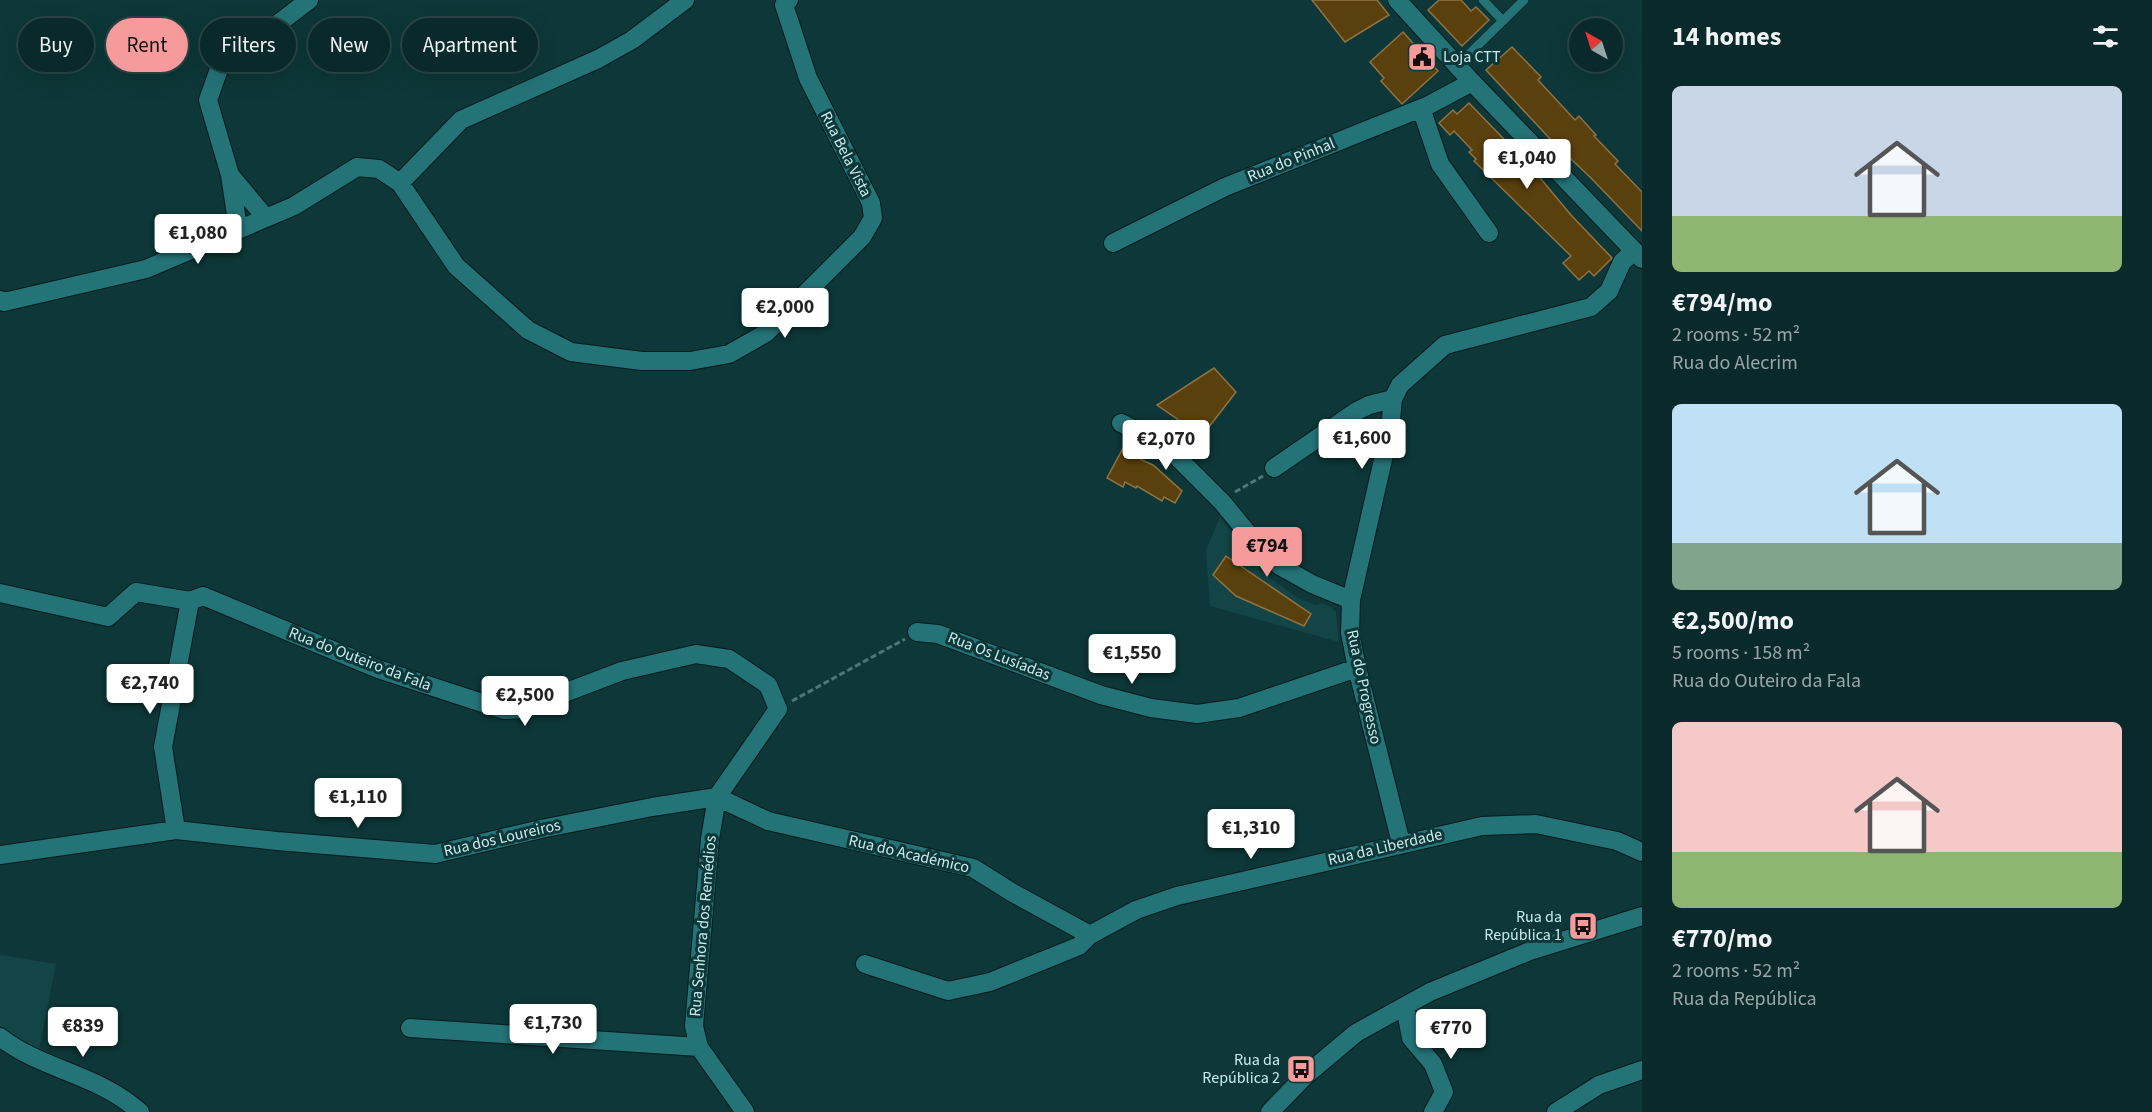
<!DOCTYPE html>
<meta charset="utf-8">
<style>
:root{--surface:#0a292a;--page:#183536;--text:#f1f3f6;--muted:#99a6a8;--line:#2a4547;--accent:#f59b9b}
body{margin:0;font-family:"Source Sans 3",sans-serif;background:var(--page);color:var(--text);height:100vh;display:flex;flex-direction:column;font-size:22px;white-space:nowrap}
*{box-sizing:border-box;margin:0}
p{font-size:20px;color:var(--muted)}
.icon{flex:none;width:33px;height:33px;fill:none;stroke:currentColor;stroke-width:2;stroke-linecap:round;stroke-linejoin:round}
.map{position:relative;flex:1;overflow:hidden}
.drawer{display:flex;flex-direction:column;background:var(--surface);width:510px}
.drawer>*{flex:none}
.banner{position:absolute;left:18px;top:18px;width:570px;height:54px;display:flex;gap:12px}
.needle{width:39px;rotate:321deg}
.controls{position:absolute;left:1569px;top:18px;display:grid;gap:12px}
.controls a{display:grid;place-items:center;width:54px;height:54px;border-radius:50%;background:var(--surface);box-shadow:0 6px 24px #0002,0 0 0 2px var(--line);font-size:30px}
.price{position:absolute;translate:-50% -51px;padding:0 14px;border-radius:6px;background:#fff;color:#222;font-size:20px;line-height:39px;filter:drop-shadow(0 2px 3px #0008)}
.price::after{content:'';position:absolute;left:50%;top:36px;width:18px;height:14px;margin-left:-9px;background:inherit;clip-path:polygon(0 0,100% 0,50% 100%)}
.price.on{background:var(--accent);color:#111}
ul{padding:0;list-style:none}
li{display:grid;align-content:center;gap:12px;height:318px;padding:0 30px}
li span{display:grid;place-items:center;height:186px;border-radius:9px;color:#555}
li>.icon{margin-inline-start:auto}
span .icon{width:108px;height:108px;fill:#fffc;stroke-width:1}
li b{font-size:26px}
h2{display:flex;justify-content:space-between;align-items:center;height:72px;padding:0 30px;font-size:26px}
.chip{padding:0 21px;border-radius:27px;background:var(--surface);box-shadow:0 6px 24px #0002,0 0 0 2px var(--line);font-size:21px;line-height:54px}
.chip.on{background:var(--accent);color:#111}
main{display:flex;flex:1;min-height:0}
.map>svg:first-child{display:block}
.built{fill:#134547}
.building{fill:#5a400c;stroke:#907343;stroke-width:1.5}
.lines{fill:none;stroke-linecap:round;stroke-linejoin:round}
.service-casing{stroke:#041c1d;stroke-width:10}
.minor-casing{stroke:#041c1d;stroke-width:20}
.tertiary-casing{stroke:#041c1d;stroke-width:20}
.path{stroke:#4f7778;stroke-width:3;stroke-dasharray:6 3;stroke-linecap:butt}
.service{stroke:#247377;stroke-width:9}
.minor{stroke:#247377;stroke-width:18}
.tertiary{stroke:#247377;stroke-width:18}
.labels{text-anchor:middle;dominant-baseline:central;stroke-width:6;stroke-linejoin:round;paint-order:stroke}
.poi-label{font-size:16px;fill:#c8eced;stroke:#0d3738;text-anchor:end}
.street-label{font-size:16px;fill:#c8eced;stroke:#0d3738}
</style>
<main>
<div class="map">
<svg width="1642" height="1112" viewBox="0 0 1642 1112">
<rect width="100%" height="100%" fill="#0d3738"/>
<path class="built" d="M1220,517L1239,542L1258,563L1259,570L1298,598L1316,605L1322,603L1331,607L1336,612L1339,642L1210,606L1206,550Z
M0,955L56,964L38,1055L33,1053L0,1026Z"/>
<path class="building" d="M1312,0H1377L1389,15L1345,42Z
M1439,0H1461L1471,11L1476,7L1489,20L1462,46L1428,10Z
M1403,32L1438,71L1402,104L1381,81L1384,78L1370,62Z
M1512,47L1541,77L1538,80L1575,120L1579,116L1596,135L1594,136L1618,161L1615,164L1642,192V231L1591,178L1552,141L1486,70Z
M1469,103L1531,167L1571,215L1612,258L1594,276L1589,271L1579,280L1563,263L1571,256L1474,161L1476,159L1469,152L1472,150L1454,131L1450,135L1439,123L1453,110L1457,114Z
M1214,368L1236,392L1202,436L1157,405Z
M1123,448L1142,460L1153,465L1182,491L1175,503L1164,497L1162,501L1137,486L1136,488L1125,482L1123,487L1107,478Z
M1226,556L1311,614L1304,626L1236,596L1213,575Z"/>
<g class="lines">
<g class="service-casing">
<path id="service" d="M1483,0L1503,21
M1457,66L1524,0"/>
</g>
<g class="minor-casing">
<path id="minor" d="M1421,108L1440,164L1489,233
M230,175L266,218
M400,183L461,120L598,59L632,40L685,0
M238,228L230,175L208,100L219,69L309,0
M1113,243L1225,187L1429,105L1472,82
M0,300L4,302L146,269L294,206L357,167L379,169L400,183L456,266L528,330L571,352L642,361H690L729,354L766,333L862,237L873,218L871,203L808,78L784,5L789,0
M1121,423L1147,436L1173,453L1222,502L1259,547L1280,566L1312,584L1351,600
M1274,468L1357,411L1369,405L1393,399
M0,593L108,617L136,592L190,601L203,596L378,669L504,710L522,709L622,671L696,654L729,659L768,685L778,709L717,797L710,839L694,1026L699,1047L745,1112
M917,632L938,634L1101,695L1151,708L1197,714L1239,708L1357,668
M717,797L768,821L973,868L1013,893L1090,935
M176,830L163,747L190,601
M1401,843L1357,668L1350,633L1351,600L1390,429L1393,399L1400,385L1445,345L1591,307L1609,291L1622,262L1634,251
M0,855L176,830L277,841L435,854L541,829L652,807L717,797
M865,964L948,991L990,982L1079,946L1090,935L1136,910L1177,896L1482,826L1536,824L1617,841L1642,852
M1405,1006L1411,1038L1433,1064L1444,1092L1433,1112
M410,1028L699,1047
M0,1037C42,1070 98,1074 140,1112
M1270,1112L1306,1075L1356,1033L1430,992L1530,951L1642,916
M1556,1112L1599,1085L1642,1070"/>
</g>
<g class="tertiary-casing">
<path id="tertiary" d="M1397,0L1472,82L1642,259"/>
</g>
<path class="path" d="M1235,492L1263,476
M792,701L905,639"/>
<use href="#service" class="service"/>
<use href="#minor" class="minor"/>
<use href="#tertiary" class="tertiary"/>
</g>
<defs>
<g id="civic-square" transform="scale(1.5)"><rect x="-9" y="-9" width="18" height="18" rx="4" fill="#f59b9b" stroke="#0d3738"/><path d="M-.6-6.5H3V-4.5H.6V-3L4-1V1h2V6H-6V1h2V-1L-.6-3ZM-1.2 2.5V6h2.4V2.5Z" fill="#111"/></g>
<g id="bus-square" transform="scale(1.5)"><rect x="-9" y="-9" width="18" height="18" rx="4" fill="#f59b9b" stroke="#0d3738"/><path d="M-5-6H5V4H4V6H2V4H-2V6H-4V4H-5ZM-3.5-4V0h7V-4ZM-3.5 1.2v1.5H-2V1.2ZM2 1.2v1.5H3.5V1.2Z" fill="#111"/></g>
</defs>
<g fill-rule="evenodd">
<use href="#civic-square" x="1422" y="57"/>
<use href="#bus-square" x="1583" y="926"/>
<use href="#bus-square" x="1301" y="1069"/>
</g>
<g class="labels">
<g class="poi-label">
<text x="1443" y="57" text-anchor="start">Loja CTT</text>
<text x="1562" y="917">Rua da<tspan x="1562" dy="18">República 1</tspan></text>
<text x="1280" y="1060">Rua da<tspan x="1280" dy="18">República 2</tspan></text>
</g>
<g class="street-label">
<text transform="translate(846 154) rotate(63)">Rua Bela Vista</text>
<text transform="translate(1291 160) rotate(-22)">Rua do Pinhal</text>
<text transform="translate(999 656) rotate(21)">Rua Os Lusíadas</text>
<text transform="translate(360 659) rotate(21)">Rua do Outeiro da Fala</text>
<text transform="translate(1364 687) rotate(78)">Rua do Progresso</text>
<text transform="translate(502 838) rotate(-13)">Rua dos Loureiros</text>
<text transform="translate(1385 847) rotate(-13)">Rua da Liberdade</text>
<text transform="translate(909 854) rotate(13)">Rua do Académico</text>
<text transform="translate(703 926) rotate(-85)">Rua Senhora dos Remédios</text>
</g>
</g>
</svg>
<div class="controls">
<a><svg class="needle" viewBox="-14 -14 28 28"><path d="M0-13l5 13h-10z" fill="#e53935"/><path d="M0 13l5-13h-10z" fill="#99a6a8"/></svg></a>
</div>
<b class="price" style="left:1527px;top:190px">€1,040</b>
<b class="price" style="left:198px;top:265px">€1,080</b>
<b class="price" style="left:785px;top:339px">€2,000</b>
<b class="price" style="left:1362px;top:470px">€1,600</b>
<b class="price" style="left:1166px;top:471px">€2,070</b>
<b class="price on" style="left:1267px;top:578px">€794</b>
<b class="price" style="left:1132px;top:685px">€1,550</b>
<b class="price" style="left:150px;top:715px">€2,740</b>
<b class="price" style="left:525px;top:727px">€2,500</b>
<b class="price" style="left:358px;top:829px">€1,110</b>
<b class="price" style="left:1251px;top:860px">€1,310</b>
<b class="price" style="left:553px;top:1055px">€1,730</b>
<b class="price" style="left:83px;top:1058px">€839</b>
<b class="price" style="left:1451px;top:1060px">€770</b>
<div class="banner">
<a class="chip">Buy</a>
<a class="chip on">Rent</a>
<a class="chip">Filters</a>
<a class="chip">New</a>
<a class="chip">Apartment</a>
</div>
</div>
<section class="drawer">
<h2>14 homes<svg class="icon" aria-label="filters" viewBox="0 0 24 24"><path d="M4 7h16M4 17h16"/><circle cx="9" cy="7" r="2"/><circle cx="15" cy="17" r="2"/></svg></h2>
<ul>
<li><span style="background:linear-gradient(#c9d6e8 70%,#8fb573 0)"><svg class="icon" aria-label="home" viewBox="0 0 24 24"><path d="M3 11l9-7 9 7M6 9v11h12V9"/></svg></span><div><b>€794/mo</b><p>2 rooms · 52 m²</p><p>Rua do Alecrim</p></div></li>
<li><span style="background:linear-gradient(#bfe0f5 75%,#7fa58c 0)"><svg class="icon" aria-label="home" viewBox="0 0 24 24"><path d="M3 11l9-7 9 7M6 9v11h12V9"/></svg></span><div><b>€2,500/mo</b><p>5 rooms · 158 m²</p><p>Rua do Outeiro da Fala</p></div></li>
<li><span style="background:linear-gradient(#f6c9c9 70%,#8fb573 0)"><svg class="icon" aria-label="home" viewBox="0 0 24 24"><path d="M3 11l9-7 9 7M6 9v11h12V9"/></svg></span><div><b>€770/mo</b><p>2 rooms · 52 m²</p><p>Rua da República</p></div></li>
</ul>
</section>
</main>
